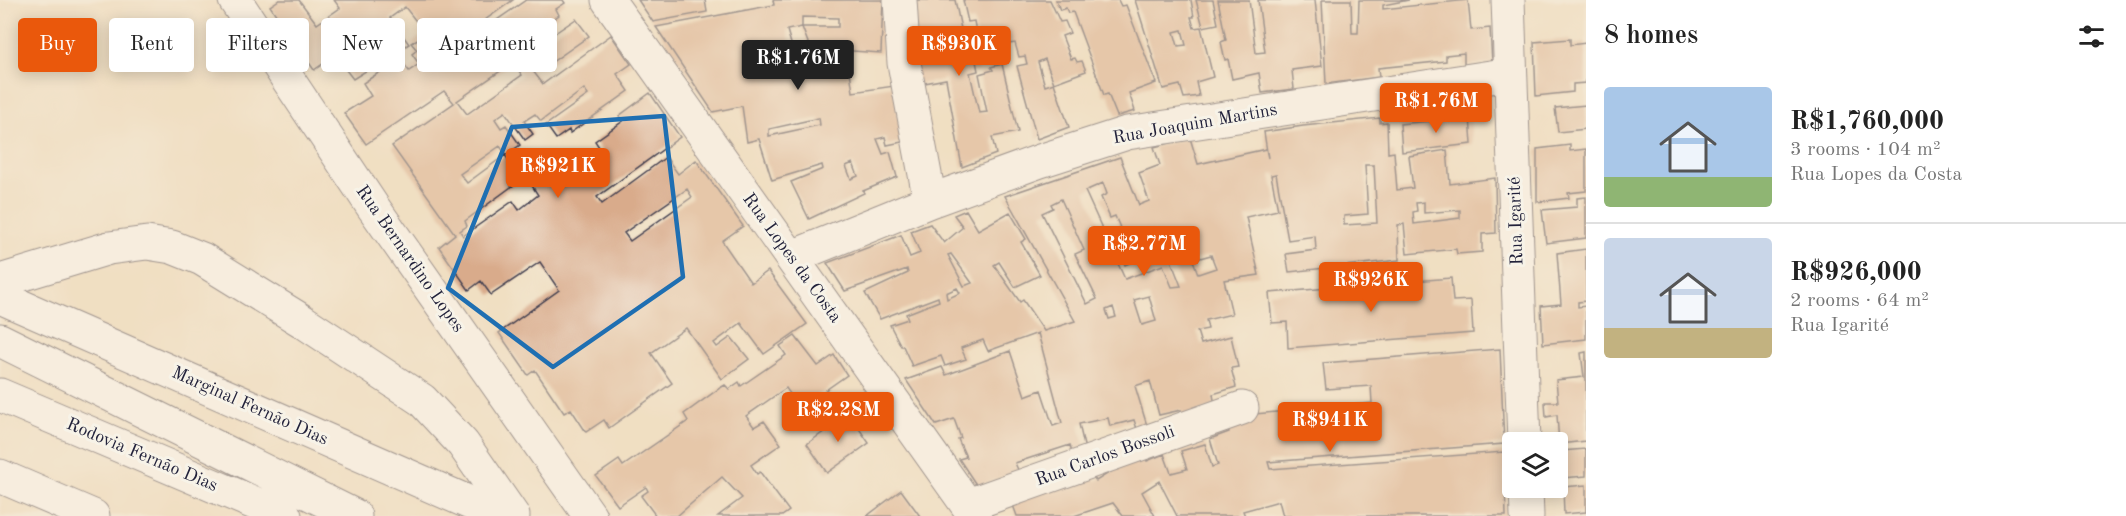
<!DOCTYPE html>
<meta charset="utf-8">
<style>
:root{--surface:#fff;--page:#f6f6f6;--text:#222;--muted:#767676;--line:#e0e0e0;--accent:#ea580c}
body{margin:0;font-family:"Old Standard TT",serif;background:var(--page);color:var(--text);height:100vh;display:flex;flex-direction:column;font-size:22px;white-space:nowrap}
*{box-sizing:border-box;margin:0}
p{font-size:20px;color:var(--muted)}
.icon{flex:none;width:33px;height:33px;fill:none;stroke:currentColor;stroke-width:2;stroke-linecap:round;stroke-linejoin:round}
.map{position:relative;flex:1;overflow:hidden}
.sheet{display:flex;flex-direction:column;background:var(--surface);width:540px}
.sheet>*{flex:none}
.guide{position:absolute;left:18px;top:18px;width:570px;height:54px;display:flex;gap:12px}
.buttons{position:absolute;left:1502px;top:432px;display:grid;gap:12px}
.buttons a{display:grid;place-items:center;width:66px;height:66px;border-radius:6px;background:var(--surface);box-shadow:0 3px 15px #0003;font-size:30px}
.price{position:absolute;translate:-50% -51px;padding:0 14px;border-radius:6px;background:var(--accent);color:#fff;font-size:20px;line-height:39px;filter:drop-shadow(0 2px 3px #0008)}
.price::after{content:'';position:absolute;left:50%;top:36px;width:18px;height:14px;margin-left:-9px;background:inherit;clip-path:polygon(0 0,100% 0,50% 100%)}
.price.selected{background:#222;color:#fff}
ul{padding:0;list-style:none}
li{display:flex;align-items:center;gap:18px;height:150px;padding:0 18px}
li+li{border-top:2px solid var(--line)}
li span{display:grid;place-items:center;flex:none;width:168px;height:120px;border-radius:6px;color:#555}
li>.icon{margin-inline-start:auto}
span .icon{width:72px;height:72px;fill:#fffc;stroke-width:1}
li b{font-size:26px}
h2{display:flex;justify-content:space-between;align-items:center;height:72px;padding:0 18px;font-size:26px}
.pill{padding:0 21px;border-radius:6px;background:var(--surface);box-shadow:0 3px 15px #0003;font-size:21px;line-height:54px}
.pill.selected{background:var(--accent);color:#fff}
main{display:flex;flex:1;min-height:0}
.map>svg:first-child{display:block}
.building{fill:#d9ab8b;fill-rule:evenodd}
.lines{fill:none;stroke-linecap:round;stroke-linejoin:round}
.minor-casing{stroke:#413e4f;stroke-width:35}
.major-casing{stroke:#413e4f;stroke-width:35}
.highway-casing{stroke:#413e4f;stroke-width:35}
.minor{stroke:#fff;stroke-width:33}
.major{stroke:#fff;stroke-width:33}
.highway{stroke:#fff;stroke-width:33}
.marked{fill:none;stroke:#1f6fb2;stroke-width:4.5;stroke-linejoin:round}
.labels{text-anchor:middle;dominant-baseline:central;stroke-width:6;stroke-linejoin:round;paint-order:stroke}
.street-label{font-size:18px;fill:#22223b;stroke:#f7f3e8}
</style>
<main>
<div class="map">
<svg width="1586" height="516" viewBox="0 0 1586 516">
<rect width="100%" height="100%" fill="#f7f3e8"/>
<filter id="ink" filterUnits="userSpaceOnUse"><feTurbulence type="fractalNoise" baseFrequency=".0167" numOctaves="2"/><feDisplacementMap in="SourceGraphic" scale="12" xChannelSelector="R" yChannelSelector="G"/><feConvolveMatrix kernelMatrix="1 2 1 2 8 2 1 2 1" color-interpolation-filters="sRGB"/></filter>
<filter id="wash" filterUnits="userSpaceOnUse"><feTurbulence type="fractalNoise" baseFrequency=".008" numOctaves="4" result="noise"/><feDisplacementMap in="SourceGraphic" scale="24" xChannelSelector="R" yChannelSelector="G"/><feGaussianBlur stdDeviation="1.35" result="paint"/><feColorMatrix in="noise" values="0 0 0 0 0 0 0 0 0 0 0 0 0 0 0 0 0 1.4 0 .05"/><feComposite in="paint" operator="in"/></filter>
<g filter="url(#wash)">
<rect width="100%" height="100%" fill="#f0dfc2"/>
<g id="blocks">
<path class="building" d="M279,0H299L317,24L340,8L334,0H513L478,25L509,65L457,101L467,114L522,75L513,63L525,54L514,40L512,41L497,20L526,0H563L565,3L556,9L559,15L542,27L549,37L576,19L589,36L552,62L546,55L529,66L543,84L611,35L631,64L617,74L629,91L570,133L569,130L556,139L546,125L588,95L584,89L541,121L535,114L524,121L533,134L525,140L505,112L495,119L501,128L506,125L520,145L506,155L500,146L460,174L467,183L505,155L522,179L465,221L467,226L460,231L463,236L513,201L519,210L538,195L529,181L546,169L557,185L603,153L595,141L623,121L619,116L650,93L680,137L597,197L602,204L666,157L678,174L696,160L743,226L722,241L751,283L768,271L807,324L764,354L741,323L714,343L717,347L731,337L749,359L722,379L686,328L651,353L672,383L609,428L604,420L586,432L571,409L564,413L535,370L528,375L499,333L559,290L540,262L491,295L481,281L469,290L439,247L455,234L392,146L454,103L444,91L366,144L344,113L371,96L363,83L400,59L409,71L419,64L412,54L417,50L411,43L426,34L405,7L390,18L409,44L353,79L339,61L380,33L376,27L314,70L270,6ZM687,189L692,197L630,241L624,233Z
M638,0H705L707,12L653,22Z
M773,0H883L881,53L824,49L829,64L841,65V72H850L853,92L894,86L902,142L887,145L885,137L877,139L883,154L890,152L897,177L863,191L864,193L809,219L791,182L823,169L822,165L772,180L759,139L747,142L742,106L713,112L656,27L774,5ZM802,17L838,18V27H802L812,53L765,63V60L794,54L787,30L802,27ZM819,118L820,125L769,136V129ZM853,163L858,176L851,179L846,166Z
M905,0H955L966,53L974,51L978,71L970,73L979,113L987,112L979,74L993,70L991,67L1002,64L1018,132L992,137L996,154L962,167L946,79L914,85Z
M963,0H1050L1060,22L1065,21L1070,33L1062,36L1071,59L1075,58L1077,62L1082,61L1086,71L1054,83L1045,59L1038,62L1045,86L1054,83L1069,127L1037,139L1017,66L1027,64L1025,56L1019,57L1015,43L1009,44L1007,39L1001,41L999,32L977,37L974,21L968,22Z
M1056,0H1118L1121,6L1126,5L1156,83L1129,93L1135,111L1117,116L1108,94L1104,95L1073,12L1068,13L1066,8L1060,10Z
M1135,0H1191L1194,17H1191L1194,28L1201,27L1213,77L1196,82L1199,96L1184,98L1180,85L1163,89ZM1182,30L1186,45L1178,46L1174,32Z
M1196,0H1213L1218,24L1203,27Z
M1218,0H1249L1256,53L1265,52L1258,0H1315L1322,66L1292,70L1294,89L1262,93L1259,73L1232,79L1228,59L1225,60L1221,42L1226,40Z
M1322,0H1351L1352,33H1358L1359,0H1409L1383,5V9L1468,0L1471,30L1490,28L1492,63L1464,66V53L1446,55V61L1378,68L1379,77L1326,84Z
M1570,39V45L1586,43V83L1573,84V92L1536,96L1534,42Z
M1586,105V129L1558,132L1555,108Z
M1470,117L1472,144L1402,152L1400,124Z
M1380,118V123L1387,122L1388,153L1394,152L1397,190L1413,188L1409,156L1447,150L1450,184L1495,178L1496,233L1482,234V252L1457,254L1456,249L1407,254L1404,224L1398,225L1399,260L1289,272L1286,254L1316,250L1315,236L1288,240L1276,174L1271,175L1278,210L1246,217L1259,275L1224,280L1232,314L1206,320L1208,329L1197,331L1201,344L1231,336L1238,367L1231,368L1236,387L1213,394L1215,406L1182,417L1181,410L1159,415L1150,381L1135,386L1148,429L1138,432L1134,420L1110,426L1108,418L1079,424L1085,450L1072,454L1070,445L1015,463L1019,472L977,486L959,459L966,457L958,439L961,438L954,419L936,425L906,380L942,367L946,375L1010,351L1025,396L1041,390L1053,426L1062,423L1038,333L988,351L983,340L961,348L966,359L945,366L941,356L912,366L903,346H901L890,325L908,319L906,314L939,301L938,297L880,319L865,293L908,273L907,269L845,291L827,263L901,235L910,257L920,253L911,231L930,224L944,243L963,227L954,215L966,210L978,230L1010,212L1026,239L1021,242L1040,275L1015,287L999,262L994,265L1020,302L1023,300L1044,331L1075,321L1005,196L1120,157L1139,205L1149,201L1139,173L1160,165L1154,147L1190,138L1198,164L1266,149L1268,158L1264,132L1303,126ZM1365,165H1374L1377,223L1344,225V216L1368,214ZM1103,183L1107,194L1101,197L1110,218L1115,216L1127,244L1118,248L1125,265L1157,251L1154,243L1163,240L1181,286L1172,287L1163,265L1125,279L1085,191ZM1061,199L1084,250L1075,254L1097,299L1087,304L1042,213L1053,208L1051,204ZM1424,202V213L1460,210V218L1414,224L1413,212L1417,211L1416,203ZM951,254L972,283L964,286L948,255ZM1211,255L1216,268L1198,274L1193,260ZM957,288L960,293L947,299L946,293ZM1149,296L1156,321L1142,325L1134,300ZM1113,307L1116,317L1109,319L1106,310Z
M1570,145V151L1586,149V191L1568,193L1569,198L1537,202V149Z
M1586,197V238L1546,243L1542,210L1577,207V198Z
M1586,249V301L1578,302V307L1586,306V339L1543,344L1541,306L1561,304L1557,253Z
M1451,278L1453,301L1471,300L1473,333L1288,348L1287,322L1272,323L1269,293Z
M795,336L818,366L834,355L847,375L800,408L786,388L746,416L754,427L764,421L781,444L751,465L757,474L760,472L789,511L782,516H718L742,498L722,477L677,516H656L641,496L648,491L646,487L618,506L596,476L619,460L623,466L688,421L684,414L720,388L725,385L729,389L739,382L741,386L786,355L780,346Z
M1500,349L1504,444L1268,462L1270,469L1504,452L1506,516H1283L1279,501L1243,511L1245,516H1177L1159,481L1142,492L1155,516H1123L1113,503L1074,516H1017L1010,497L1089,470L1096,481L1143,452L1147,461L1164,454L1171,473L1187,469L1181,451L1205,444L1212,467L1218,465L1210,439L1229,432L1227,423L1255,414L1372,403L1371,386L1326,389L1323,363Z
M1586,352V441L1559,444L1557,415L1546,417L1545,402H1558L1556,380L1584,377L1581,353Z
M849,414L869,443L827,473L807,444Z
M1586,449V476L1562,478L1561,451Z
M1586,485V512L1564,514L1563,487Z
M901,490L920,516H867Z"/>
</g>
</g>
<g filter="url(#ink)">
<use href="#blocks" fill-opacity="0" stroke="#413e4f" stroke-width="1.5"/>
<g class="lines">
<g class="minor-casing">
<path id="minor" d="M235,0L373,207L590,516
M608,0L975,516
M900,0L904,63L930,201
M1508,0L1524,442
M792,257L930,201L1040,161L1127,133L1510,74
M0,281L109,248L147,243L172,247L202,259L304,322L422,400L463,444L513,516
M1526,488L1527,516
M968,505L1242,408"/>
</g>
<g class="major-casing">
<path id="major" d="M0,297L500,516"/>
</g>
<g class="highway-casing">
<path id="highway" d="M0,340L355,516
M0,395L285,516
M0,476L93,516"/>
</g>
<use href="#minor" class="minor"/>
<use href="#major" class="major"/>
<use href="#highway" class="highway"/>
</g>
</g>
<path d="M0 0H1586V516H0ZM664,116L683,277L553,367L448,288L512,127Z" fill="#f0dfc2" fill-opacity=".55" fill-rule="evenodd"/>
<path class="marked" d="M664,116L683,277L553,367L448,288L512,127Z"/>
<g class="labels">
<g class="street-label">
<text transform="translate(1195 124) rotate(-10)">Rua Joaquim Martins</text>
<text transform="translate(1516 221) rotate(-92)">Rua Igarité</text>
<text transform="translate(792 258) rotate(54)">Rua Lopes da Costa</text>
<text transform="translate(410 259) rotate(55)">Rua Bernardino Lopes</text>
<text transform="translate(250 406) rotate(24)">Marginal Fernão Dias</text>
<text transform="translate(142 455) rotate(23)">Rodovia Fernão Dias</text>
<text transform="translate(1105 456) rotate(-20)">Rua Carlos Bossoli</text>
</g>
</g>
</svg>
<div class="buttons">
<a><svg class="icon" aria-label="layers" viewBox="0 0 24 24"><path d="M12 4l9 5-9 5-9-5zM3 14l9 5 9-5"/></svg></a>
</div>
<b class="price" style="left:959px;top:77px">R$930K</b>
<b class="price selected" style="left:798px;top:91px">R$1.76M</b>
<b class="price" style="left:1436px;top:134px">R$1.76M</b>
<b class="price" style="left:558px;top:199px">R$921K</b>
<b class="price" style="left:1144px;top:277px">R$2.77M</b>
<b class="price" style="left:1371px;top:313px">R$926K</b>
<b class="price" style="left:838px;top:443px">R$2.28M</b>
<b class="price" style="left:1330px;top:453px">R$941K</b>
<div class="guide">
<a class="pill selected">Buy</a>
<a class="pill">Rent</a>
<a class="pill">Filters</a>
<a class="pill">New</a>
<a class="pill">Apartment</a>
</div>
</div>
<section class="sheet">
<h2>8 homes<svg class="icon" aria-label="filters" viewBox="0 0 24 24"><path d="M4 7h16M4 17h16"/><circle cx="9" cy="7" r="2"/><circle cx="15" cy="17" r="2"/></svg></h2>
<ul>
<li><span style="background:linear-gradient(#a9c7e8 75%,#8fb573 0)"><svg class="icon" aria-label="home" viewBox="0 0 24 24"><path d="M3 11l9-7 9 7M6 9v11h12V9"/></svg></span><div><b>R$1,760,000</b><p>3 rooms · 104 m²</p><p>Rua Lopes da Costa</p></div></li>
<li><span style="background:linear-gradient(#c9d6e8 75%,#c2b280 0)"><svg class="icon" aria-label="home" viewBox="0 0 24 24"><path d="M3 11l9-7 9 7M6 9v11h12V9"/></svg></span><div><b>R$926,000</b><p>2 rooms · 64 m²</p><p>Rua Igarité</p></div></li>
</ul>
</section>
</main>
